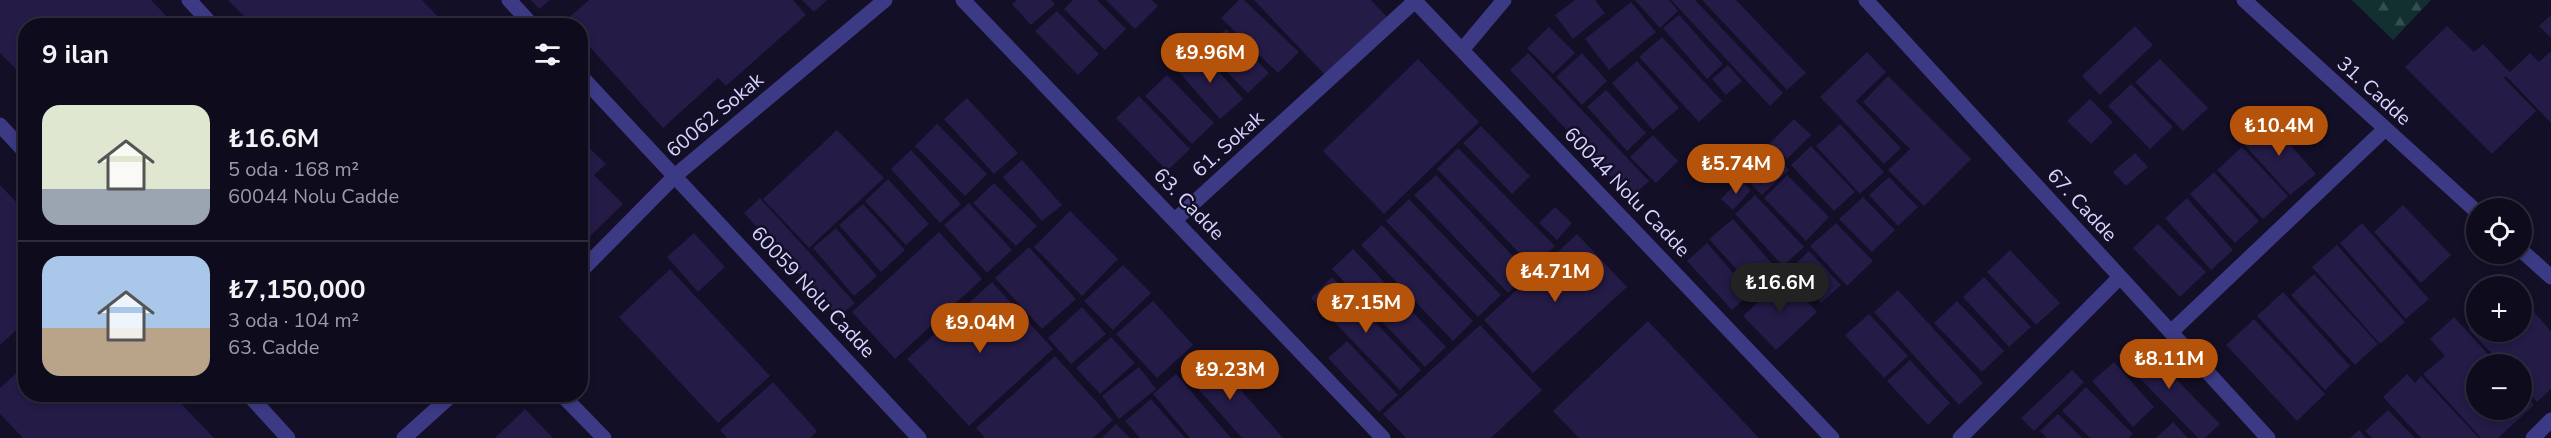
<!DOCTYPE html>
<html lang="tr">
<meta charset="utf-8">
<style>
:root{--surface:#0e0b1c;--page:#171425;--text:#f1f3f6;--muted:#9b9ba3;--line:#2e2b3b;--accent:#b45309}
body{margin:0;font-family:"Nunito Sans",sans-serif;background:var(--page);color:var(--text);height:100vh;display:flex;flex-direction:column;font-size:22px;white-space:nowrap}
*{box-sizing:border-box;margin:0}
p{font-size:20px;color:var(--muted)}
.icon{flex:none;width:33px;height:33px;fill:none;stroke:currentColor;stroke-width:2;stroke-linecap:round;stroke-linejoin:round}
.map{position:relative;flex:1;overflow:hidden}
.panel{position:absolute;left:18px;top:18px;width:570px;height:384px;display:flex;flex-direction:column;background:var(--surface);border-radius:24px;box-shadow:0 3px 9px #0003,0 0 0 2px var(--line)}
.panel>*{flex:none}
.controls{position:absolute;left:2466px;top:198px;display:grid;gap:12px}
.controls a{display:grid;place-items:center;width:66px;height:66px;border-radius:50%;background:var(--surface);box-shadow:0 3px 9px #0003,0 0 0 2px var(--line);font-size:30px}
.price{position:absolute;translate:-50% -51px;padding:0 14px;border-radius:21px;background:var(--accent);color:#fff;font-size:20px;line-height:39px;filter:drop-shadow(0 2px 3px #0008)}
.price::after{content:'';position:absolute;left:50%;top:36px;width:18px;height:14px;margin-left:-9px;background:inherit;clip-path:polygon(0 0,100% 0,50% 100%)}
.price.selected{background:#222;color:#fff}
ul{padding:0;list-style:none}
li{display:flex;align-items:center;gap:18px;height:150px;padding:0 24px}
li+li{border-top:2px solid var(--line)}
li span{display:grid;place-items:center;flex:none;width:168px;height:120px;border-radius:18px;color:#555}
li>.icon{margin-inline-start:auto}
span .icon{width:72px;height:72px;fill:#fffc;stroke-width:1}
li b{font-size:26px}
h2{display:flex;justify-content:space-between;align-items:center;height:72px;padding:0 24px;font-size:26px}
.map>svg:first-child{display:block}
.forest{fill:url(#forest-firs)}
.building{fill:#241b47}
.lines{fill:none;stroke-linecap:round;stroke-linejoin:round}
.minor{stroke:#3d3a85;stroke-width:15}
.labels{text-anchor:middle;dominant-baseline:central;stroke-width:5;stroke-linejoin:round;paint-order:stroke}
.street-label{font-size:20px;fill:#d9d4ff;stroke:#130f26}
</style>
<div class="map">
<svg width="2551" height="438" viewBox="0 0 2551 438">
<defs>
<pattern id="forest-firs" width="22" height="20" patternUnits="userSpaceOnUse" patternTransform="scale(1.5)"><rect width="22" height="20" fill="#12302f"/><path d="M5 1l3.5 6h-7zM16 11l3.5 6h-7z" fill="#344d4e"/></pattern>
</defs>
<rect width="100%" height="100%" fill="#130f26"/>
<path class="forest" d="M2352,0H2431L2393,40Z"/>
<path class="building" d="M0,0H151L176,26H26V79L0,53Z
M228,0H422L447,26H254Z
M531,0H550L539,9Z
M589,0H793L806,15L726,86L718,78L663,128L580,36V26H571L566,20Z
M802,0H827L814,12Z
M1017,0H1051L1055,4L1031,25L1012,4Z
M1073,0H1097L1126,29L1105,50L1064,9Z
M1106,0H1152L1158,6L1135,29Z
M1239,0H1244L1299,52L1278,73L1221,18Z
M1254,0H1371L1387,17L1325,75Z
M1575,0H1595L1605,13L1573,39L1555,15Z
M1635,0H1669L1678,11L1660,28Z
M1671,0H1695L1783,93L1770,106Z
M1702,0H1736L1806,73L1787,90Z
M1631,2L1656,32L1609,70L1585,39Z
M1057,11L1099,54L1078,75L1035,31Z
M1679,15L1723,64L1707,79L1663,28Z
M2551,15V38L2539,26Z
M2135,26L2153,45L2100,95L2082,76Z
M2447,26L2474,52L2483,44L2510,72L2530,53L2539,62L2551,51V123L2506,76L2504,78L2536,111L2492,154L2405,67Z
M1549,27L1575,53L1553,74L1527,48Z
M1226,29L1269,73L1248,93L1205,50Z
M1662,37L1722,101L1699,122L1639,57Z
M1200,50L1243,99L1220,119L1177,70Z
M1867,52L1886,72L1856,101L1901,148L1884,164L1820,97Z
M1528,53L1649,181L1631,198L1510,70Z
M1582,53L1607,81L1582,105L1556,77Z
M1418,59L1479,122L1384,214L1323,151Z
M2160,59L2208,108L2183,131L2135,82Z
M1637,61L1679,108L1653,130L1612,83Z
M1728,65L1742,81L1726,95L1712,79Z
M1167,75L1214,123L1192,144L1145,96Z
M1888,76L1971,159L1924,206L1888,170L1910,149L1863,102Z
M2131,84L2173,127L2150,149L2108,106Z
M1606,90L1646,133L1627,151L1587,107Z
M1139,96L1190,149L1167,171L1116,118Z
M967,98L1018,153L994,174L944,119Z
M2090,99L2113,122L2091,144L2067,121Z
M1794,119L1811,135L1787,159L1770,143Z
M2268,119L2316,174L2290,195L2242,142Z
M937,124L987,174L965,196L915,146Z
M1840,124L1884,172L1860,194L1816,146Z
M1481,126L1530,176L1512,194L1463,143Z
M837,130L884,178L809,248L763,199Z
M1653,135L1678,161L1656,183L1630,157Z
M580,139L606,164L594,175L623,204L584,242L580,238Z
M1811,146L1855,192L1834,211L1791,165Z
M2242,147L2288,196L2263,219L2217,170Z
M1458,148L1555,246L1533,267L1437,169Z
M911,150L961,204L940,223L891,169Z
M2135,153L2148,167L2126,186L2113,172Z
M1774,154L1789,170L1762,195L1747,180Z
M1022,160L1062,205L1042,221L1003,177Z
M2214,172L2259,221L2235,243L2190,194Z
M1436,175L1529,273L1508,293L1414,195Z
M1787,175L1829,217L1806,241L1764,198Z
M1889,177L1918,207L1898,226L1869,195Z
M888,179L929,224L906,245L865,201Z
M1740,179L1751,190L1733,210L1721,199Z
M994,183L1037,226L1016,246L973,203Z
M0,185L26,212V329L22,325L0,345Z
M1755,195L1804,247L1783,266L1735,214Z
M1863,197L1895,230L1872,252L1839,219Z
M760,198L855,303L838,317L744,213Z
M2187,198L2233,250L2211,270L2165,218Z
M1409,199L1501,295L1478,317L1386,221Z
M969,203L1012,250L987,273L944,225Z
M863,204L905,250L881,272L839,225Z
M2403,205L2451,255L2421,283L2374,232Z
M1555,207L1572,223L1557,240L1539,223Z
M1070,211L1118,259L1082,296L1034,247Z
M1733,219L1776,268L1753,288L1709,239Z
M1836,223L1873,261L1847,286L1810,246Z
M2362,223L2429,299L2406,319L2340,243Z
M2158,224L2206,272L2180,297L2133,248Z
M1382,225L1473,321L1453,341L1361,245Z
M836,228L877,276L854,296L813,248Z
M939,232L982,279L895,359L852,312Z
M694,233L725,267L698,292L667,257Z
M1577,234L1627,287L1533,373L1484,320Z
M1707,243L1751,293L1732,310L1687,261Z
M2337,245L2405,322L2380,344L2312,267Z
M1029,247L1076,299L1042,329L995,278Z
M1353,249L1446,347L1425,367L1332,269Z
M2010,250L2060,303L2036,325L1987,272Z
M1809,251L1841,285L1821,303L1790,269Z
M1123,265L1151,293L1113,330L1084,301Z
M670,269L770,376L718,423L619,317Z
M2314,274L2378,344L2355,365L2291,295Z
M1332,277L1421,370L1400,390L1311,298Z
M1785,277L1817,312L1776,350L1743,316Z
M1984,277L2031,327L2009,347L1963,297Z
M992,282L1053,349L969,426L907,359Z
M1898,290L1983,383L1959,405L1874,312Z
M2283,292L2350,366L2325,390L2257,316Z
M2522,299L2551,331V389L2537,402L2522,385V364H2502L2469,330L2476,323V332H2522Z
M1153,301L1193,345L1157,378L1116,334Z
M1957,301L2004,351L1982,372L1934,323Z
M1082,307L1106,334L1071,364L1048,338Z
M1869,314L1908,356L1884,378L1845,335Z
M2454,317L2497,364H2476V410H2522V391L2534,405L2498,438H2481L2423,374L2445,356L2430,339Z
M2254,319L2325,394L2297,421L2226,345Z
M1648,321L1759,438H1579L1553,411Z
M1480,325L1542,390L1491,438H1406L1383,414Z
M1111,337L1135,363L1100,394L1076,368Z
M2136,338L2220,424L2205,438H2198L2118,356Z
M1347,341L1398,395L1379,412L1328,358Z
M1209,354L1283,438H1242L1185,374Z
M1055,356L1113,420L1093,438H985L976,428Z
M1910,360L1950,403L1928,425L1887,381Z
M2114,362L2154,407L2133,427L2092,381Z
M26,364V394H172L214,438H23L0,414V388Z
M1139,367L1156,389L1119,419L1102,396Z
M2072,370L2084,382L2034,431L2021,418Z
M1176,374L1231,438H1190L1153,394Z
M2407,374L2415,383L2421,376L2479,438H2421L2383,397Z
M773,382L817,431L810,438H727L720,430Z
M2086,387L2133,434L2129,438H2090L2062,411Z
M1151,399L1185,438H1140L1125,421Z
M525,409L553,438H495Z
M2388,410L2415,438H2372L2365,431Z
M2058,414L2082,438H2047L2040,431Z
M2173,422L2188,438H2156Z
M1116,424L1130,438H1102Z
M2359,430L2366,438H2350Z"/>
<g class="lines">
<path class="minor" d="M189,0L213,26
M509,0L533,26
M963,0L1383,438
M1414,0L1832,438
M1866,0L2268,438
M2244,0L2476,211
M1462,50L1504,0
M580,75L919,438
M0,125L26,153
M1175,220L1415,1
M2522,251L2551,277
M580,272L676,175L885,0
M2171,332L2385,129
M248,394L288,438
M561,394L604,438
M404,438L453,394
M1960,438L2120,277
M2533,438L2551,420"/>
</g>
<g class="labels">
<g class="street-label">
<text transform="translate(2374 91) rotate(42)">31. Cadde</text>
<text transform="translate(715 115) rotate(-40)">60062 Sokak</text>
<text transform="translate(1228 144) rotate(-42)">61. Sokak</text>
<text transform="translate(1627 192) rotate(46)">60044 Nolu Cadde</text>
<text transform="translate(1189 204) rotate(46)">63. Cadde</text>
<text transform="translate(2082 205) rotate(47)">67. Cadde</text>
<text transform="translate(813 292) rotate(47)">60059 Nolu Cadde</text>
</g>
</g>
</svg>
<div class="controls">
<a><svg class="icon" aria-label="locate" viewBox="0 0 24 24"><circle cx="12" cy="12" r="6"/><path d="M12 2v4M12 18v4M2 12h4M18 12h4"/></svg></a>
<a>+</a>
<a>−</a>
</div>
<b class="price" style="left:1210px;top:84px">₺9.96M</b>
<b class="price" style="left:2279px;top:157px">₺10.4M</b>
<b class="price" style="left:1736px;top:195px">₺5.74M</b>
<b class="price" style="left:1555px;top:303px">₺4.71M</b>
<b class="price selected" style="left:1780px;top:314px">₺16.6M</b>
<b class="price" style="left:1366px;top:334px">₺7.15M</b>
<b class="price" style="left:980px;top:354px">₺9.04M</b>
<b class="price" style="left:2169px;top:390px">₺8.11M</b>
<b class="price" style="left:1230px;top:401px">₺9.23M</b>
<section class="panel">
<h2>9 ilan<svg class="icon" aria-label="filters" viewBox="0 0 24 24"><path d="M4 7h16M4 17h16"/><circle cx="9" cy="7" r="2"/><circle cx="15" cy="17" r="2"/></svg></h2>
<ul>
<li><span style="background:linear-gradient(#dfe7d0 70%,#9aa5b1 0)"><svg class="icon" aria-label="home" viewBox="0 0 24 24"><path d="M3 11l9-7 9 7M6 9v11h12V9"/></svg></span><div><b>₺16.6M</b><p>5 oda · 168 m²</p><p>60044 Nolu Cadde</p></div></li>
<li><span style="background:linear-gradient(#a9c7e8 60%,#b9a48a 0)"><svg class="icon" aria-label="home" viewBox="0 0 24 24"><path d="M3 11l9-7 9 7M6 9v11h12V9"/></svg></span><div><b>₺7,150,000</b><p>3 oda · 104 m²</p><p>63. Cadde</p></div></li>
</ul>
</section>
</div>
